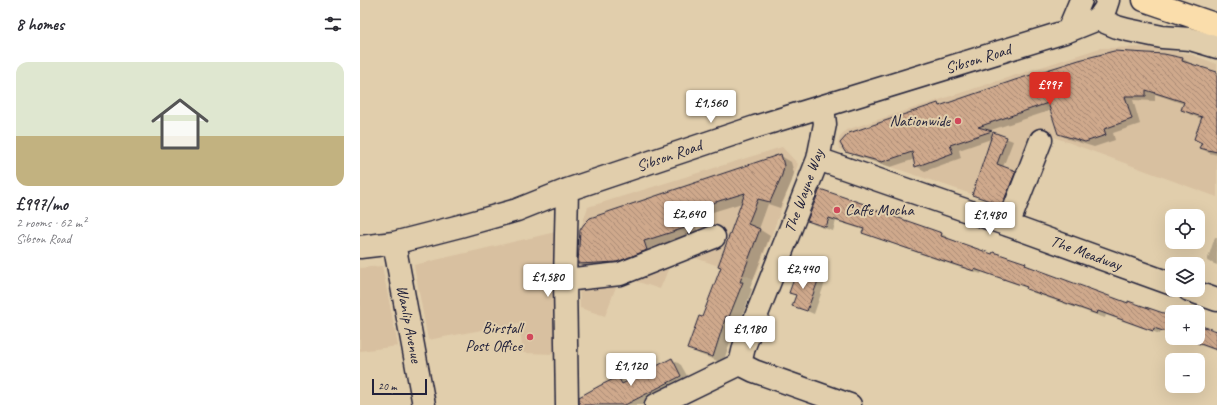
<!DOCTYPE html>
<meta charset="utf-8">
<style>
:root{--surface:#fff;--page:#f2f2f3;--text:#2b2b33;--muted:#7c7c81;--line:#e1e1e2;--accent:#d93025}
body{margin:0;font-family:Caveat,sans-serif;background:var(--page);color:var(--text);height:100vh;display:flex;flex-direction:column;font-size:15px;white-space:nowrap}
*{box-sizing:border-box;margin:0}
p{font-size:13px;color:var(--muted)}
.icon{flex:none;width:22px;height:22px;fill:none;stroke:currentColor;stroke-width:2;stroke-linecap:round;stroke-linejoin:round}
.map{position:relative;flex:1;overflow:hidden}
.sheet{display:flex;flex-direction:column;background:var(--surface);width:360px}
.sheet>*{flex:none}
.fabs{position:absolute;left:805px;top:209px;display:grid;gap:8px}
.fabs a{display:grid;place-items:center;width:40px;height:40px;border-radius:8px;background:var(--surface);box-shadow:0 4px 16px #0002;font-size:20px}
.scale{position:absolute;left:12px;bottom:10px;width:55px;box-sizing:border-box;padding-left:4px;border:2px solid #22223b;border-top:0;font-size:11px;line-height:14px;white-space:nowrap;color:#22223b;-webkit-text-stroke:3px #e1ceac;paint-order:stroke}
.price{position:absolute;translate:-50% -34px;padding:0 9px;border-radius:4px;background:#fff;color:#222;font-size:13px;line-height:26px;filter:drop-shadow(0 1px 2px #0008)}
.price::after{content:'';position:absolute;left:50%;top:24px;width:12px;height:9px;margin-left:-6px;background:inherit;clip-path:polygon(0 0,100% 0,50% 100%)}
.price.on{background:var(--accent);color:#fff}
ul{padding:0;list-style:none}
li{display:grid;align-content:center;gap:8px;height:212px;padding:0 16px}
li+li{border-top:1px solid var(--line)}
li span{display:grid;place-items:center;height:124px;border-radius:12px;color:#555}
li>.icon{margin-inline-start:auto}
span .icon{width:72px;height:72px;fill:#fffc;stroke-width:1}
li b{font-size:17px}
h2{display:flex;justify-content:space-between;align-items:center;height:48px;padding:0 16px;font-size:17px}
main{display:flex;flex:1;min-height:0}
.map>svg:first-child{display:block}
.built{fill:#d8c0a0}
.shadow{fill:#0003}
.building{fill:url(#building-back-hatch);stroke:#22223b}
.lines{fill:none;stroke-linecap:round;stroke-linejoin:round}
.minor-casing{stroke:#22223b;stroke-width:25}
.highway-casing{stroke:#22223b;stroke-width:25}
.minor{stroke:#e1ceac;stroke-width:22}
.highway{stroke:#faddab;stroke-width:22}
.poi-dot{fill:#d1495b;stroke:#e1ceac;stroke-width:1.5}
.labels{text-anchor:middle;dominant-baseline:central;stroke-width:4;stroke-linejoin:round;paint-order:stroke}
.street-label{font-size:16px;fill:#22223b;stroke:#e1ceac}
.poi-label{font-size:16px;fill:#22223b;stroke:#e1ceac;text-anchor:end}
</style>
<main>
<section class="sheet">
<h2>8 homes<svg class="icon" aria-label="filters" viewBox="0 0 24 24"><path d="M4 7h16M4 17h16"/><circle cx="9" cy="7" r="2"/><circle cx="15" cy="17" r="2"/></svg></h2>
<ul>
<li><span style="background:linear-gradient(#dfe7d0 60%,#c2b280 0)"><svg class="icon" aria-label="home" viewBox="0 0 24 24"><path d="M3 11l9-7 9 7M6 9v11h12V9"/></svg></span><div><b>£997/mo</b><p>2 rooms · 62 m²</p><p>Sibson Road</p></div></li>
</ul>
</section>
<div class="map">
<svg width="857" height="405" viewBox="0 0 857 405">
<defs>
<pattern id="building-back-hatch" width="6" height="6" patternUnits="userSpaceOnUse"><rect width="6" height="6" fill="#cfa98c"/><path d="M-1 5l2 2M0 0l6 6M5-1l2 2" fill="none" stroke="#a88974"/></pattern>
</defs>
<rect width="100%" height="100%" fill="#e1ceac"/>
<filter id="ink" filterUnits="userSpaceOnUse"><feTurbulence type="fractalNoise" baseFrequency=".025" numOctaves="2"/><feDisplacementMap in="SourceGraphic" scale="8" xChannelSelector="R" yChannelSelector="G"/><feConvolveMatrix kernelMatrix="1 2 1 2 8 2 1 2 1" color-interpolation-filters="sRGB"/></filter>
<g filter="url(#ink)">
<path class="built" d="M794,47L830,54L857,64V197L691,136L661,211L479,149L478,143L480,136L486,130L740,48Z
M422,147L438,164L395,279L316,251L300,289L260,276L245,316L220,308L218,264L220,230L228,207Z
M200,231L195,354L163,353L159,323L68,340L54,265Z
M22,266L38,346L0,351V268Z"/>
<path class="shadow" d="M804,55L823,59L832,64V65L857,74V155L849,153L841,148L843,143L842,119L831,115L822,110L824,104L795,94V101L773,100L780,124L753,133L755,140L734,147L708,139L699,134L692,110L628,131L653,141L643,167L661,175L649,208L619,198L613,195L631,139L599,150L601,158L565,171L556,166L555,159L531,167L495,156L486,151L578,104L581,106Z
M421,156L431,162L434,173L432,181L420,208L408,204L399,229L410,236L390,288L392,289L380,322L377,321L363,363L339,354L329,348L342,318L362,267L382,203L333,218L338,233L293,247L297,256L230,269L219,263Z
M460,190L507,206L514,211L582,234L589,238L588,240L633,256L665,264L672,268L768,304L812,318V335L801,331L800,334L746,315L745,318L674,293L667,288L622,272L621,274L592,265L511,236L504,232V230L476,221L473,231L455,225L448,221Z
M855,237L857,238V265L847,261Z
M459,279L465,282L454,314L433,305L437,296L430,292Z
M838,326L857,331V351L821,338H838Z
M312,359L321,365L330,381L282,405H227L258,378L267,383Z"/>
<path class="building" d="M754,51L804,54L823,58L822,61L857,72V152L839,148L842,143L834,139L842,117L821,110L824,102L786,90V96H765L772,119L744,129L746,135L725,142L698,134L688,103L618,127L632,131L590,145L593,153L555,167L552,152L522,162L485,152L480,143L489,133L578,103L579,106L655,80L719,60Z
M633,132L647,137L637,164L656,171L642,205L612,195Z
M421,154L424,166L422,175L410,202L398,199L388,224L400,229L380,282H383L369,317L366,316L353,357L327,349L339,316L342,317L361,267L358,266L385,193L323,212L328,227L284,241L287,250L257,262L218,264L220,230L224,224L230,218Z
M460,189L507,205V207L582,233L581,236L632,254L633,252L666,263L665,265L768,303V301L812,316V334L794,328L793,331L738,311L737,314L666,289L667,287L614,269V271L584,261L502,233L504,229L469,218L466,227L447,221Z
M437,270L459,278L447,311L432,306L436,295L429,293Z
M838,325L857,331V350L824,338H838Z
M312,358L321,376L265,405H219V397L241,385L258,377L262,384Z"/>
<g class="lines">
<g class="minor-casing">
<path id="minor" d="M738,19L757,27L768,30L802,37L830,39L857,47
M708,31L721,0
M458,159L648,225L812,284
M207,190L205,280L207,405
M648,225L681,140
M34,243L64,405
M0,247L34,243L100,226L157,210L207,190L395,127L708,31L738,19L745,9L748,0
M205,280L260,274L354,237
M829,290L857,300
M380,364L384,347L458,159L465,124L463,107
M296,405L380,364L394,371L490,405"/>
</g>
<g class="highway-casing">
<path id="highway" d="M784,0L857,25"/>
</g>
<use href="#minor" class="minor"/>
<use href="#highway" class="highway"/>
</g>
</g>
<g class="poi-dot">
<circle cx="598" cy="121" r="4"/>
<circle cx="477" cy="210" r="4"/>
<circle cx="170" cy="337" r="4"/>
</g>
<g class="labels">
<g class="street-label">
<text transform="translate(618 59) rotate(-17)">Sibson Road</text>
<text transform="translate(309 156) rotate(-19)">Sibson Road</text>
<text transform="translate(444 191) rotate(-70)">The Wayne Way</text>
<text transform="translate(726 253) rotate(20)">The Meadway</text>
<text transform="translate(49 324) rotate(79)">Wanlip Avenue</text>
</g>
<g class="poi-label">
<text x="590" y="121">Nationwide</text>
<text x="485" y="210" text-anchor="start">Caffe Mocha</text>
<text x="162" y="328">Birstall<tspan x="162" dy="18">Post Office</tspan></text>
</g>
</g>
</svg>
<div class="fabs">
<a><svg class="icon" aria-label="locate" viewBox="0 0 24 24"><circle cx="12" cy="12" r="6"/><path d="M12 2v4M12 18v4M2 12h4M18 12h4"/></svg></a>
<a><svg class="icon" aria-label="layers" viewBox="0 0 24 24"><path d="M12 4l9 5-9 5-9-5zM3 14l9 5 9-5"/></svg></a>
<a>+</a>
<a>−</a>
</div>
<div class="scale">20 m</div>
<b class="price on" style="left:690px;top:106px">£997</b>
<b class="price" style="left:351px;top:124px">£1,560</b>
<b class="price" style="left:329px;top:235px">£2,640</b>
<b class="price" style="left:630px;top:236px">£1,480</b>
<b class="price" style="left:443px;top:290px">£2,440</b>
<b class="price" style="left:188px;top:298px">£1,580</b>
<b class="price" style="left:390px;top:350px">£1,180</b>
<b class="price" style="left:271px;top:387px">£1,120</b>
</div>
</main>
